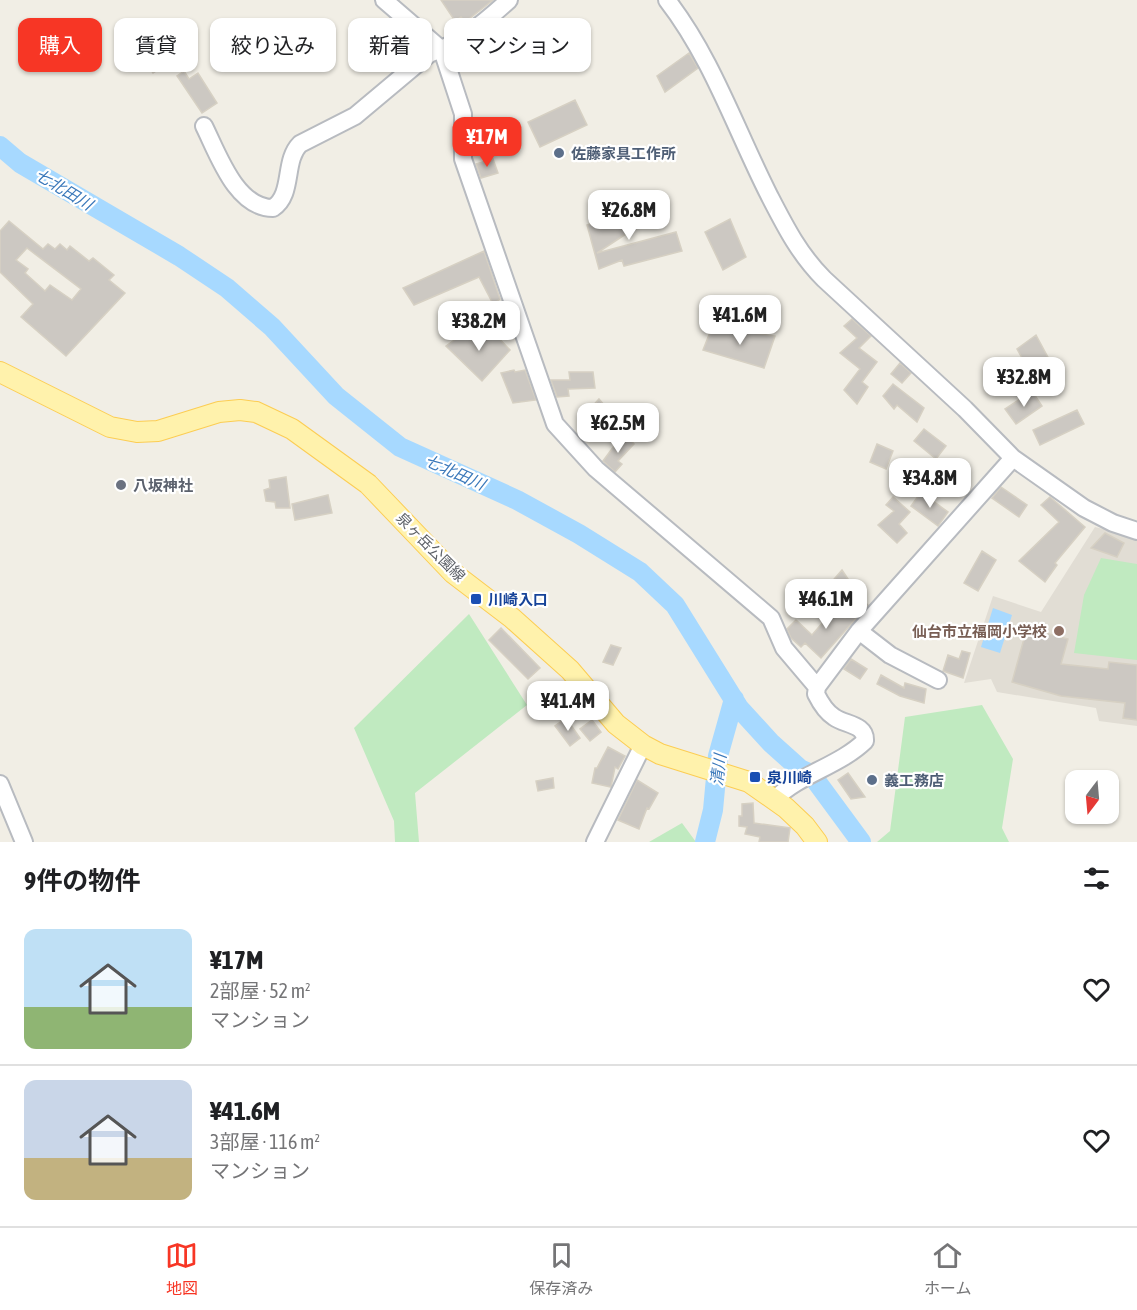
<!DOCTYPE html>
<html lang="ja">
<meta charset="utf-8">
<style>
:root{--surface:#fff;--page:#f2f2f2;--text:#202124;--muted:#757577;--line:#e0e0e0;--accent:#f73625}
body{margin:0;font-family:"Asap Condensed","Noto Sans JP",sans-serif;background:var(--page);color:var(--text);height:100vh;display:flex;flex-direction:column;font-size:22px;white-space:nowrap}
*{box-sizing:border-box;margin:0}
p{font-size:20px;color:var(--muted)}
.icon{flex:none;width:33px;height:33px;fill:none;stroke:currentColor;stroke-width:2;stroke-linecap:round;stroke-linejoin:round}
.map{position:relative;height:842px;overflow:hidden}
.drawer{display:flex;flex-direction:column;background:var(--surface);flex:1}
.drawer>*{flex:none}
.hud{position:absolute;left:18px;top:18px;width:600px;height:54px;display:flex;gap:12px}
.needle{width:39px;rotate:196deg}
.buttons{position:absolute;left:1065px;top:770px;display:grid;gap:12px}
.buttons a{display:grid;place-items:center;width:54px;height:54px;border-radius:12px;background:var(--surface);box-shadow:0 2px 4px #0004;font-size:30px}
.price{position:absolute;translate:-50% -51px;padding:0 14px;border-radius:12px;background:#fff;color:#222;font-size:20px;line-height:39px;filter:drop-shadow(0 2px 3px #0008)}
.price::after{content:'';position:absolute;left:50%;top:36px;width:18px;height:14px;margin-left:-9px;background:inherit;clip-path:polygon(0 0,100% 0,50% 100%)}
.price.on{background:var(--accent);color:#fff}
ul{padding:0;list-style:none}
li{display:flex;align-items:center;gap:18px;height:150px;padding:0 24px}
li+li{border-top:2px solid var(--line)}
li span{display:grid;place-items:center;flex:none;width:168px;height:120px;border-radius:12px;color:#555}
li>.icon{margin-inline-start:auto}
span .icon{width:72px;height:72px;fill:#fffc;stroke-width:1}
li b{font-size:26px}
h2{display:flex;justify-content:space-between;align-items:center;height:72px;padding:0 24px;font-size:26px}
.pill{padding:0 21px;border-radius:12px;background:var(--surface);box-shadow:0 2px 4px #0004;font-size:21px;line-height:54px}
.pill.on{background:var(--accent);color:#fff}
.dock{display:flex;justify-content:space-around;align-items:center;height:84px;border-top:2px solid var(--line);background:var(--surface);font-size:16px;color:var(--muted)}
.dock a{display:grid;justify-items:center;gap:3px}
.dock .on{color:var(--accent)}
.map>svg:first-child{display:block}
.education{fill:#e1ddd4}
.green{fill:#c0eac0}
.water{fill:#a7d9ff}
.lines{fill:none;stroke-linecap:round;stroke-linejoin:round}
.river{stroke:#a7d9ff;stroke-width:20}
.building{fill:#ccc8c2;stroke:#d6d0c3;stroke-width:1.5;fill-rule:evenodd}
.minor-casing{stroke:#b8bbc0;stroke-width:20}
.major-casing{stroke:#fccd53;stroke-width:22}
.minor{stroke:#fff;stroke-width:16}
.major{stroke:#fff2ac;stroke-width:20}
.service-dot{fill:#5c6f8a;stroke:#fff;stroke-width:2}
.worship-dot{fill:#6b7280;stroke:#fff;stroke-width:2}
.transit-dot{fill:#1a4fb4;stroke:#fff;stroke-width:2}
.education-dot{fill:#8d6e63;stroke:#fff;stroke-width:2}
.labels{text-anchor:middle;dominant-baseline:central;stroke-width:4.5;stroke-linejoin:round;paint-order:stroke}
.service-label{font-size:15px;font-weight:bold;fill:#4e5e75;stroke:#fff;text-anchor:start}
.worship-label{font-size:15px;font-weight:bold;fill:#5b616d;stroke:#fff;text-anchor:start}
.street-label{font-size:15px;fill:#5d6167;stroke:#fff}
.transit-label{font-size:15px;font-weight:bold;fill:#164399;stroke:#fff;text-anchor:start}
.education-label{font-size:15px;font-weight:bold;fill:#785e54;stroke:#fff;text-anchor:end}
.water-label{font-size:16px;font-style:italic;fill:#3a78ba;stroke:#fff}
</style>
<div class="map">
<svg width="1137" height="842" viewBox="0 0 1137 842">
<rect width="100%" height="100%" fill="#f1eee5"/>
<path class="education" d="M1095,527L1137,537V726L1099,721L1096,708L997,692L991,679L964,683L993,596L1041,612Z"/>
<path class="green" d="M1101,558L1137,564V660L1074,653L1084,595Z
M469,614L527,705L415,793L419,842H395L394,821L354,728Z
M982,705L1013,759L1002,828L1009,842H877L890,831L905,717Z
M682,823L696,842H649Z"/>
<path class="water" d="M993,608L1012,615L1000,653L981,647Z"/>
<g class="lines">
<path class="river" d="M0,146L20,163L179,256L227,288L272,327L336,396L400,447L517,500L579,534L640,572L675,605L739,708L771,743L800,769L811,774L861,842
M705,842L713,810L718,756L734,699"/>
</g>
<path class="building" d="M441,0H493L465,22L461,17L455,21Z
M153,46L159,55L166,51L173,60L153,73L140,54Z
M689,53L698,68L665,92L657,76Z
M184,71L189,79L198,73L217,103L202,113L177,76Z
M575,100L587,125L540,147L528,122Z
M493,159L498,173L481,178L476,164Z
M643,204L646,221L597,253L676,232L682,251L624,266L622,260L599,269L587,225L597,222L599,226L627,217L625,212Z
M730,219L746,257L723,270L705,232Z
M9,221L43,249L48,244L55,249L60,244L67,250L70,246L89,261L93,258L114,275L109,280L125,293L66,356L21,317L33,304L0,272V231ZM27,248L81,289L72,300L50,285L45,291L25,273L28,269L16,260Z
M484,251L500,299L493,304L479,277L414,305L403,288Z
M852,319L871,336L859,348L877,362L862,382L868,387L857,404L844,390L860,369L840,353L857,338L844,326Z
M712,327L775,336L764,368L703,350Z
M471,328L482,341L493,332L510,350L482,381L446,346Z
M1036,335L1050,361L1031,374L1017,349Z
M900,363L911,373L902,383L891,374Z
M514,370L515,372L525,370L536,400L513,403L501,373Z
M569,372H593L595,388L568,389L569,396L557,397L551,380H570Z
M893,384L924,408L917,422L897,405L894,409L883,396Z
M1032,391L1042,406L1016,424L1005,409Z
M599,399L615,418L598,433L581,419Z
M1077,410L1084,424L1040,445L1033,430Z
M924,429L946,446L936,459L914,441Z
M628,437L634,444L618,461L622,464L615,472L603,461L617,442L620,445Z
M877,444L893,451L886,469L870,462Z
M908,460L924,472L913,489L893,471Z
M286,477L290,508H276L275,502L266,501L264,490L270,488L269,480Z
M1001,487L1027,505L1019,517L992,498Z
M921,492L948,512L938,526L911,506Z
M328,495L332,513L295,520L292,504Z
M893,497L910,512L899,524L907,533L897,543L878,525L894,511L886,505Z
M1050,497L1085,527L1055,563L1057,565L1045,582L1019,561L1059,522L1041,505Z
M1105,533L1124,543L1117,557L1091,548Z
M982,551L996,560L978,591L964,583Z
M842,570L850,582L834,604L822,593Z
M861,599L868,605L821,658L805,643L801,647L791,638L787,629L796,620L812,635L835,608L845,618Z
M501,628L540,668L528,679L489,640Z
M1027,628L1068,639L1061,664L1108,669L1109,662L1137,665V720L1123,718L1125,703L1061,696L1012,682Z
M611,645L621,648L613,665L603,662Z
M962,651L970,653L963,678L943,671L948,655L959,659Z
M851,659L867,669L860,679L844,669Z
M881,675L904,688L905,683L926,689L924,703L900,696L877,684Z
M559,686L575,700L557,713L546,698Z
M566,718L580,738L570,746L555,726Z
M592,720L601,732L590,741L580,729Z
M608,747L625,756L618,769L615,767L611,787L592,783L595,768H597Z
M848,773L865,797L851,799L838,780Z
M553,778L554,788L538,791L536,781Z
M637,780L658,793L649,809L647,808L639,829L618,820Z
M753,803L754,823L790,828L788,842H759L760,837L745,834L747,827L739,826V816H742V804Z"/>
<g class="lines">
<g class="minor-casing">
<path id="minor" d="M384,0L442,50L463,114V159L555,424L596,469L771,618L784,648L817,687
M667,0C712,58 736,130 769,195C785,226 799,254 824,279L965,409L1013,458L1084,508L1113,523L1137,531
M204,126C218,154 236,208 273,208C294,194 283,161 300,144L355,116L429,54C459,44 486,21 509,0
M859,631L890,655L938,680
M0,784L24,842
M775,799C800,774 839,766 865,741C866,724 845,725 834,717C826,712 820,702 816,694L817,687L859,631L1013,458
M595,842L643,745"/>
</g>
<g class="major-casing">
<path id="major" d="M0,372L110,427L137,432L158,431L219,412L240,410L256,412L292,429L368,484L453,573L512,618L570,670L616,724L643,745L660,754L749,782L786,808L805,826L817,842"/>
</g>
<use href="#minor" class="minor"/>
<use href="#major" class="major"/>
</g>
<g class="service-dot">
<circle cx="559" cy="153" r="6"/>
<circle cx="872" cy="780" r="6"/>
</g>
<circle class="worship-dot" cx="121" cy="485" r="6"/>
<g class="transit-dot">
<rect x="470" y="593" width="12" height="12" rx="3"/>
<rect x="749" y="771" width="12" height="12" rx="3"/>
</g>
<circle class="education-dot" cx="1059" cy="631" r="6"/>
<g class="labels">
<g class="service-label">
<text x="571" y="153">佐藤家具工作所</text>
<text x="884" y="780">義工務店</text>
</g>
<g class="worship-label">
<text x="133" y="485">八坂神社</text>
</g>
<g class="street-label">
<text transform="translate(431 547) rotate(45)">泉ヶ岳公園線</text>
</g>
<g class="transit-label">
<text x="488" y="599">川崎入口</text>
<text x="767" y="777">泉川崎</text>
</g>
<g class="education-label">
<text x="1047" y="631">仙台市立福岡小学校</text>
</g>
<g class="water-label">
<text transform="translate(64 189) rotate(31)">七北田川</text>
<text transform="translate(455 472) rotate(24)">七北田川</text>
<text transform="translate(718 770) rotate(-83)">清川</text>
</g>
</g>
</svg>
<div class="buttons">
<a><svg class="needle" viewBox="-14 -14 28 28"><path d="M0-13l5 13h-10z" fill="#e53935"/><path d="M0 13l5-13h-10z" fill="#757577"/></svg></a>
</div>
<b class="price on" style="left:487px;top:168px">¥17M</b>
<b class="price" style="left:629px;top:241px">¥26.8M</b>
<b class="price" style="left:740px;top:346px">¥41.6M</b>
<b class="price" style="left:479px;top:352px">¥38.2M</b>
<b class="price" style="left:1024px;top:408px">¥32.8M</b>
<b class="price" style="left:618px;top:454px">¥62.5M</b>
<b class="price" style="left:930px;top:509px">¥34.8M</b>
<b class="price" style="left:826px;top:630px">¥46.1M</b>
<b class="price" style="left:568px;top:732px">¥41.4M</b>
<div class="hud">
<a class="pill on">購入</a>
<a class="pill">賃貸</a>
<a class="pill">絞り込み</a>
<a class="pill">新着</a>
<a class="pill">マンション</a>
</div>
</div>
<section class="drawer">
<h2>9件の物件<svg class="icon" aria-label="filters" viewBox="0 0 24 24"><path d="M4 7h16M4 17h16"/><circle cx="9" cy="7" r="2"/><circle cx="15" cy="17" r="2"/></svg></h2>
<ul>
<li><span style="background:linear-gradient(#bfe0f5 65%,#8fb573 0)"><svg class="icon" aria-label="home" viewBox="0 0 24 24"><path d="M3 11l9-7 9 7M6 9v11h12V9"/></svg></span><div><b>¥17M</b><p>2部屋 · 52 m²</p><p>マンション</p></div><svg class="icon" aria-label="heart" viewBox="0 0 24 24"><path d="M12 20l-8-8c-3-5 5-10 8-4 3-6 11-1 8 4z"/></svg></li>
<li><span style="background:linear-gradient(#c9d6e8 65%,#c2b280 0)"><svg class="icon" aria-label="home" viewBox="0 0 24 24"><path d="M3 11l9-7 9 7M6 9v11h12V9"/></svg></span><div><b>¥41.6M</b><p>3部屋 · 116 m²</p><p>マンション</p></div><svg class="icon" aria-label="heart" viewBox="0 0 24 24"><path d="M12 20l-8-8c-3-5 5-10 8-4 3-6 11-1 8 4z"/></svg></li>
</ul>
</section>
<nav class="dock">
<a class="on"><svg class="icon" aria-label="map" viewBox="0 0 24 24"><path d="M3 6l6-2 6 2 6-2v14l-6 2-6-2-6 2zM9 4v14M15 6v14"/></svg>地図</a>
<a><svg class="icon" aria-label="saved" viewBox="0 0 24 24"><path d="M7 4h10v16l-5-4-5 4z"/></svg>保存済み</a>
<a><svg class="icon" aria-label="home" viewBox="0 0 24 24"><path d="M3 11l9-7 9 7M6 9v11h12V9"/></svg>ホーム</a>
</nav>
